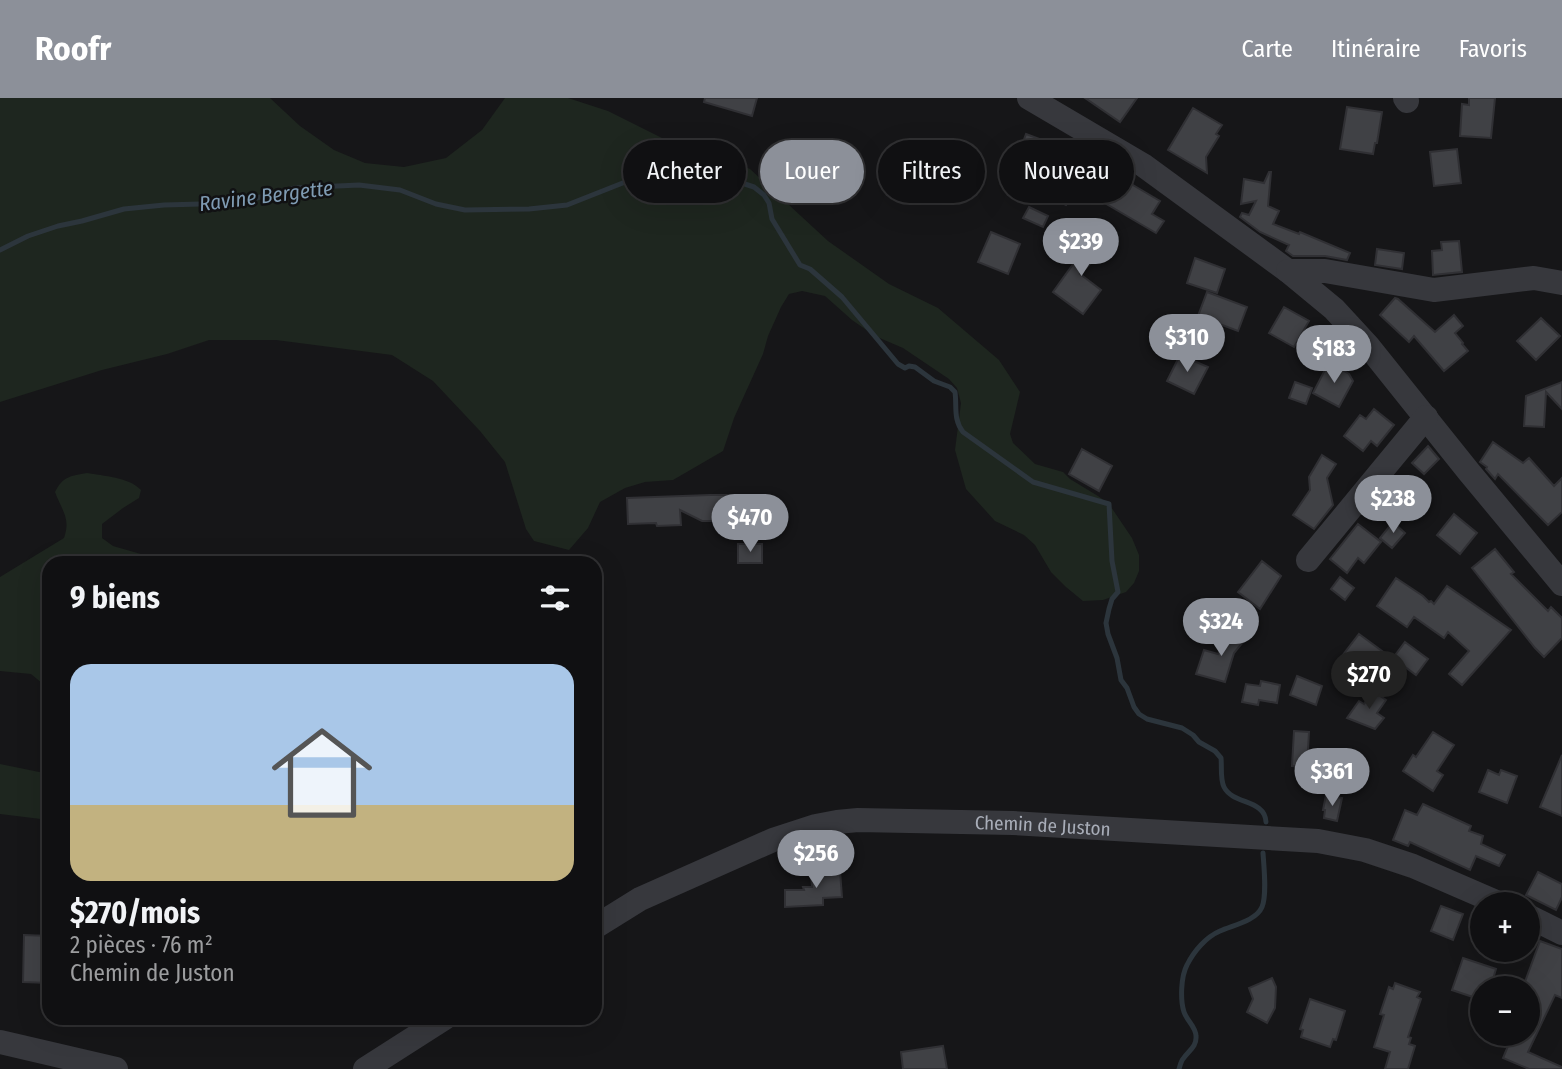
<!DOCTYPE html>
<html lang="fr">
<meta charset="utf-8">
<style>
:root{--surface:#101012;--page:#1e1e20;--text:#f1f3f6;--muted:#9c9d9f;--line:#303032;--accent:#8c9099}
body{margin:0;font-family:"Fira Sans Condensed",sans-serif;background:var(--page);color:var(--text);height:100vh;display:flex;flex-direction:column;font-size:26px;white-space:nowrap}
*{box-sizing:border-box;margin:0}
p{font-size:23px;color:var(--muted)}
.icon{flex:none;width:38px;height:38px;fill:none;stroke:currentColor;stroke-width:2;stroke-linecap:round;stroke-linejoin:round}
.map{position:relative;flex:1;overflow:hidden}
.panel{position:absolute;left:42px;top:458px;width:560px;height:469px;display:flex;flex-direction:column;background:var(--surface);border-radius:21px;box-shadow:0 7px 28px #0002,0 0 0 2px var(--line)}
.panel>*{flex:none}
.hud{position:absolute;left:623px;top:42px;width:665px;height:63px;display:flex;gap:14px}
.controls{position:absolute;left:1470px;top:794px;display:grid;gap:14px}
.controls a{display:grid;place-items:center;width:70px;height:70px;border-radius:50%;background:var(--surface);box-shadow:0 7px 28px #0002,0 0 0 2px var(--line);font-size:35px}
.price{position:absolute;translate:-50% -60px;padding:0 16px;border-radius:24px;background:var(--accent);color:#fff;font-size:23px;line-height:46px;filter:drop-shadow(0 2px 4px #0008)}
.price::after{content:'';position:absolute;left:50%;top:42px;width:21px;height:16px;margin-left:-10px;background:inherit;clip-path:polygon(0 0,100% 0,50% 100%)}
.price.active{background:#222;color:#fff}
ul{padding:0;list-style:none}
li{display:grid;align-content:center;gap:14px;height:371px;padding:0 28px}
li span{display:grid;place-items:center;height:217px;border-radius:21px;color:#555}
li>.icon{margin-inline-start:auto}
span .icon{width:126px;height:126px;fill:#fffc;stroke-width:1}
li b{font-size:30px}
h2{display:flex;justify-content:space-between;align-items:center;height:84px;padding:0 28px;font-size:30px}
.pill{padding:0 24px;border-radius:32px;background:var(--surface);box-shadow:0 7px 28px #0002,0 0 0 2px var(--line);font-size:24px;line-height:63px}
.pill.active{background:var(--accent);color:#fff}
header{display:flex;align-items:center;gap:42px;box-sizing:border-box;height:98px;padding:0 35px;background:var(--accent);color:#fff}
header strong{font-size:33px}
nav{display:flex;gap:38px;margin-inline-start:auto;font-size:24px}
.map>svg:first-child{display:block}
.green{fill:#1e261f}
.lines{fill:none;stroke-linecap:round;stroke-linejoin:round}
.stream{stroke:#2c353c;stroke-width:5}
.building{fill:#404145;stroke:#303034;stroke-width:2}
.minor{stroke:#37383d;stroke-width:24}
.labels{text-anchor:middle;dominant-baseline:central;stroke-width:5;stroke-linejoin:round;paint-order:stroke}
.street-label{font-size:19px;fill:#a8adb8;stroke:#111113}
.water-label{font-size:21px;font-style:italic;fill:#7f9bb3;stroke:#111113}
</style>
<header>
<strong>Roofr</strong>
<nav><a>Carte</a><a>Itinéraire</a><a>Favoris</a></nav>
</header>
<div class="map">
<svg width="1562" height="971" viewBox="0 0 1562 971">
<rect width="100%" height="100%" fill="#161618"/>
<path class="green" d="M0,0H270L300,28L334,52L365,65L404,69L446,60L482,32L505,0H568L608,13L666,42L715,55L750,71L828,143L889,186L938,210L999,262L1020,294L1010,336L1013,345L1035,366L1063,374L1070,381L1098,398L1109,406L1132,440L1139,457V473L1134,485L1126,494L1103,502L1083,503L1066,489L1051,474L1035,447L1024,437L995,423L966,391L955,352L961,305L957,290L949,281L903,250L875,238L852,222L825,198L802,193L789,196L781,209L768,238L763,256L734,320L723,353L673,382L645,384L625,390L600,404L588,430L569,452L534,443L526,431L505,364L480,333L433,283L392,257L276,242H209L167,256L102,272L0,304Z
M87,375C103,378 129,379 141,392L139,400L123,410L102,426V440L113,448L172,465L49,466V621L41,613L43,586L31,576L0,573V479L64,440C71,420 62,413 55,394C63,378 71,378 87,375Z
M0,666L49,676V722L0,716Z"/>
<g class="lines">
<path class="stream" d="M0,152L28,138L58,128L82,123L124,111L164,107L237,105L295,90L359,87L400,92L436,106L465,112L529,111L567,107L648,75L672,70L702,72L754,89L764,97L769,105L772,121L800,167L810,171L842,199L898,266L905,270L909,268L915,269L934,283L950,289L955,294C957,309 953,321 963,334L1033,384L1109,406L1112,463L1118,494L1112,501L1109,511L1106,525L1108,536L1117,560L1121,582L1127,590L1134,609L1139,616L1147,621L1182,630L1193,637L1199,644L1215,653L1221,660C1222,669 1220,681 1224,689C1233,707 1265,701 1266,724
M1179,971C1180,968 1181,963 1183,961C1188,953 1197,949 1196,938C1196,929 1187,923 1184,914C1180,902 1181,878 1187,867C1194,853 1206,839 1220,833C1233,827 1256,823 1262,809C1267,797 1264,770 1263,755"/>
</g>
<path class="building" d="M705,0H757L752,18L704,4Z
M1085,0H1137L1120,24Z
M1469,0H1495L1491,40L1460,38L1462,6L1469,7Z
M1347,9L1382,14L1377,45H1375L1373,56L1340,51Z
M1193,10L1222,27L1216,36L1219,38L1206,59L1207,75L1168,52Z
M1026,36L1045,43L1036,68L1017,61Z
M1457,51L1461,85L1434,88L1430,54Z
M1079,54L1084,56L1085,55L1112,71L1111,74L1160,103L1152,116L1164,123L1156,135L1096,100L1095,101L1074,89L1066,107L1053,101L1058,87H1060Z
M1269,74H1271L1268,108L1279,113L1273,126L1299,136L1300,134L1350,155L1347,162L1325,158H1293L1286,153L1289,147L1260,134L1240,119L1242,115L1249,117L1256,103L1241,106L1244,81L1264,85Z
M1020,75L1034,81L1026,100L1012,94Z
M1029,109L1048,118L1043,129L1023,120Z
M991,134L1020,146L1008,176L978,164Z
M1098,136L1109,147L1080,176L1101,192L1083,216L1053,194L1084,151Z
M1459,143L1462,174L1433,177L1432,153L1442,152L1441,144Z
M1377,151L1404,155L1402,171L1375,167Z
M1195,160L1225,171L1217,195L1187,185Z
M1207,194L1247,209L1238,233L1198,218Z
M1395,200L1398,201L1435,234L1454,217L1463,228L1455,235L1463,245L1462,246L1468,253L1444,273L1414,238L1409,244L1380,217Z
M1284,209L1309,223L1294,249L1269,235Z
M1541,220L1560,238L1536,262L1517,243Z
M1180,257L1208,269L1194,296L1167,283Z
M1334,267L1349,276L1353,283L1339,309L1313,295L1327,268Z
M1295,284L1312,290L1306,306L1289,300Z
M1562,284V311L1546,294L1544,329L1524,328L1526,298Z
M1374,311L1394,327L1377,348L1371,343L1363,353L1344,338L1360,317L1366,321Z
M1493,344L1523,365L1529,360L1554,388L1562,380V414L1548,427L1498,376L1495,381L1486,371L1487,369L1480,364Z
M1428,348L1439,361L1424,376L1412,365Z
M1082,351L1112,368L1099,393L1069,376Z
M1322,357L1336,366L1327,380L1333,407L1314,431L1293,417L1310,392L1309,379Z
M710,397H753V418H744V423H702L680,412L681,427L657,428L656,425L628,426L627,400Z
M1454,416L1477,435L1460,456L1437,437Z
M1393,424L1405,435L1392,450L1380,440Z
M1358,426L1381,444L1364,465L1358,460L1347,475L1330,461Z
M738,446H762V465H738Z
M1495,451L1514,474L1511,476L1548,513L1551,509L1562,520V540L1544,559L1535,550L1472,470Z
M1262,463L1281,478L1260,511L1238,494Z
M1340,479L1354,490L1345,502L1331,491Z
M1396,480L1423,498L1429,504L1431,503L1434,506L1447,488L1511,532L1462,587L1449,576L1469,553L1448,534L1444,540L1414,519L1407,529L1377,508Z
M1234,530L1248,538L1234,555L1225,584L1196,576L1204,552L1218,556Z
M1359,536L1382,553L1366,575L1342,558Z
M1405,544L1428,561L1416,577L1393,560Z
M1297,578L1322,588L1316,607L1290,597Z
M1261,583L1280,587L1277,605L1259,602L1258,607L1242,604L1246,586L1260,588Z
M1373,593L1386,602L1377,615L1384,620L1375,631L1347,620L1359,603L1364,606Z
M1294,633L1309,634L1307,669L1292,668Z
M1433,634L1454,647L1437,673L1443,677L1433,693L1403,673L1413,657L1416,659Z
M1562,657V718L1540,709Z
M1488,672L1499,677L1501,672L1517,678L1507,705L1479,694Z
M1326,697L1342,700L1337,723L1324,720L1325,712H1323Z
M1423,706L1471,728L1469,733L1483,738L1481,746L1505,757L1499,768L1476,758L1470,772L1410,744L1408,748L1393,742L1405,712L1417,717Z
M840,773L842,799L823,800V807L785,809V792H804L803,789H812L811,775Z
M1538,774L1562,786V799L1556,812L1526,797Z
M1441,808L1463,816L1453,842L1431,833Z
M24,837L49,838V885L23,884Z
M1540,843L1562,851V900L1555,897L1528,954L1562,969V971H1529L1503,960L1513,936H1528V891L1523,889Z
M1463,860L1496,871L1490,891H1482V902L1452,892Z
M1272,880L1276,889L1275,910L1267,925L1247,914L1253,901L1249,890Z
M1395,885L1420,894L1417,899L1421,901L1408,939L1411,940L1409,946L1415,948L1408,971H1385L1390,954L1374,949L1384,917L1380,916L1389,889L1393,891Z
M1310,901L1345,913L1336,942L1333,941L1330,949L1301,939L1303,932L1300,931Z
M943,948L947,971H903L901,954Z"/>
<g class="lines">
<g class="minor">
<path d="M1029,0L1143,67L1288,173L1334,211L1369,249L1469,374L1562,486"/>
<path d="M1405,0L1407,3"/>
<path d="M1288,173H1325L1434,192L1534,180L1562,185"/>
<path d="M1308,462L1426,319"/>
<path d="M1528,818L1562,835"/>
<path id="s1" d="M595,829L640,801L773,742L816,728L837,724L858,722L1013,725L1318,743L1365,752L1413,768L1503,807"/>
<path d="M0,944L116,971"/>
<path d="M365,971L445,920"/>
</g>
</g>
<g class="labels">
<g class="street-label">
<text stroke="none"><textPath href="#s1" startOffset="471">Chemin de Juston</textPath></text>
</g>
<g class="water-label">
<text transform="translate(266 98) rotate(-7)">Ravine Bergette</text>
</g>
</g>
</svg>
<div class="controls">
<a>+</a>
<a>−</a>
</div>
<b class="price" style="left:1081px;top:180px">$239</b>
<b class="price" style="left:1187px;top:276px">$310</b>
<b class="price" style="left:1334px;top:287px">$183</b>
<b class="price" style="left:1393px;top:437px">$238</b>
<b class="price" style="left:750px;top:456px">$470</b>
<b class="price" style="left:1221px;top:560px">$324</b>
<b class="price active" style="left:1369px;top:613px">$270</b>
<b class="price" style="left:1332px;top:710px">$361</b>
<b class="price" style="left:816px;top:792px">$256</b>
<div class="hud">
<a class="pill">Acheter</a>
<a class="pill active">Louer</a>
<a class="pill">Filtres</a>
<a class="pill">Nouveau</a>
</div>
<section class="panel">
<h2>9 biens<svg class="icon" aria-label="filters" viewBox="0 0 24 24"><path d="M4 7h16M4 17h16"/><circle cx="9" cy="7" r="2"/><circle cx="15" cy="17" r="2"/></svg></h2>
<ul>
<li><span style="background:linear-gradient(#a9c7e8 65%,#c2b280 0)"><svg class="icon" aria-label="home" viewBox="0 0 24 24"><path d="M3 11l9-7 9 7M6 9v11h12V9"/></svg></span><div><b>$270/mois</b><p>2 pièces · 76 m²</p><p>Chemin de Juston</p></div></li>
</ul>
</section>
</div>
